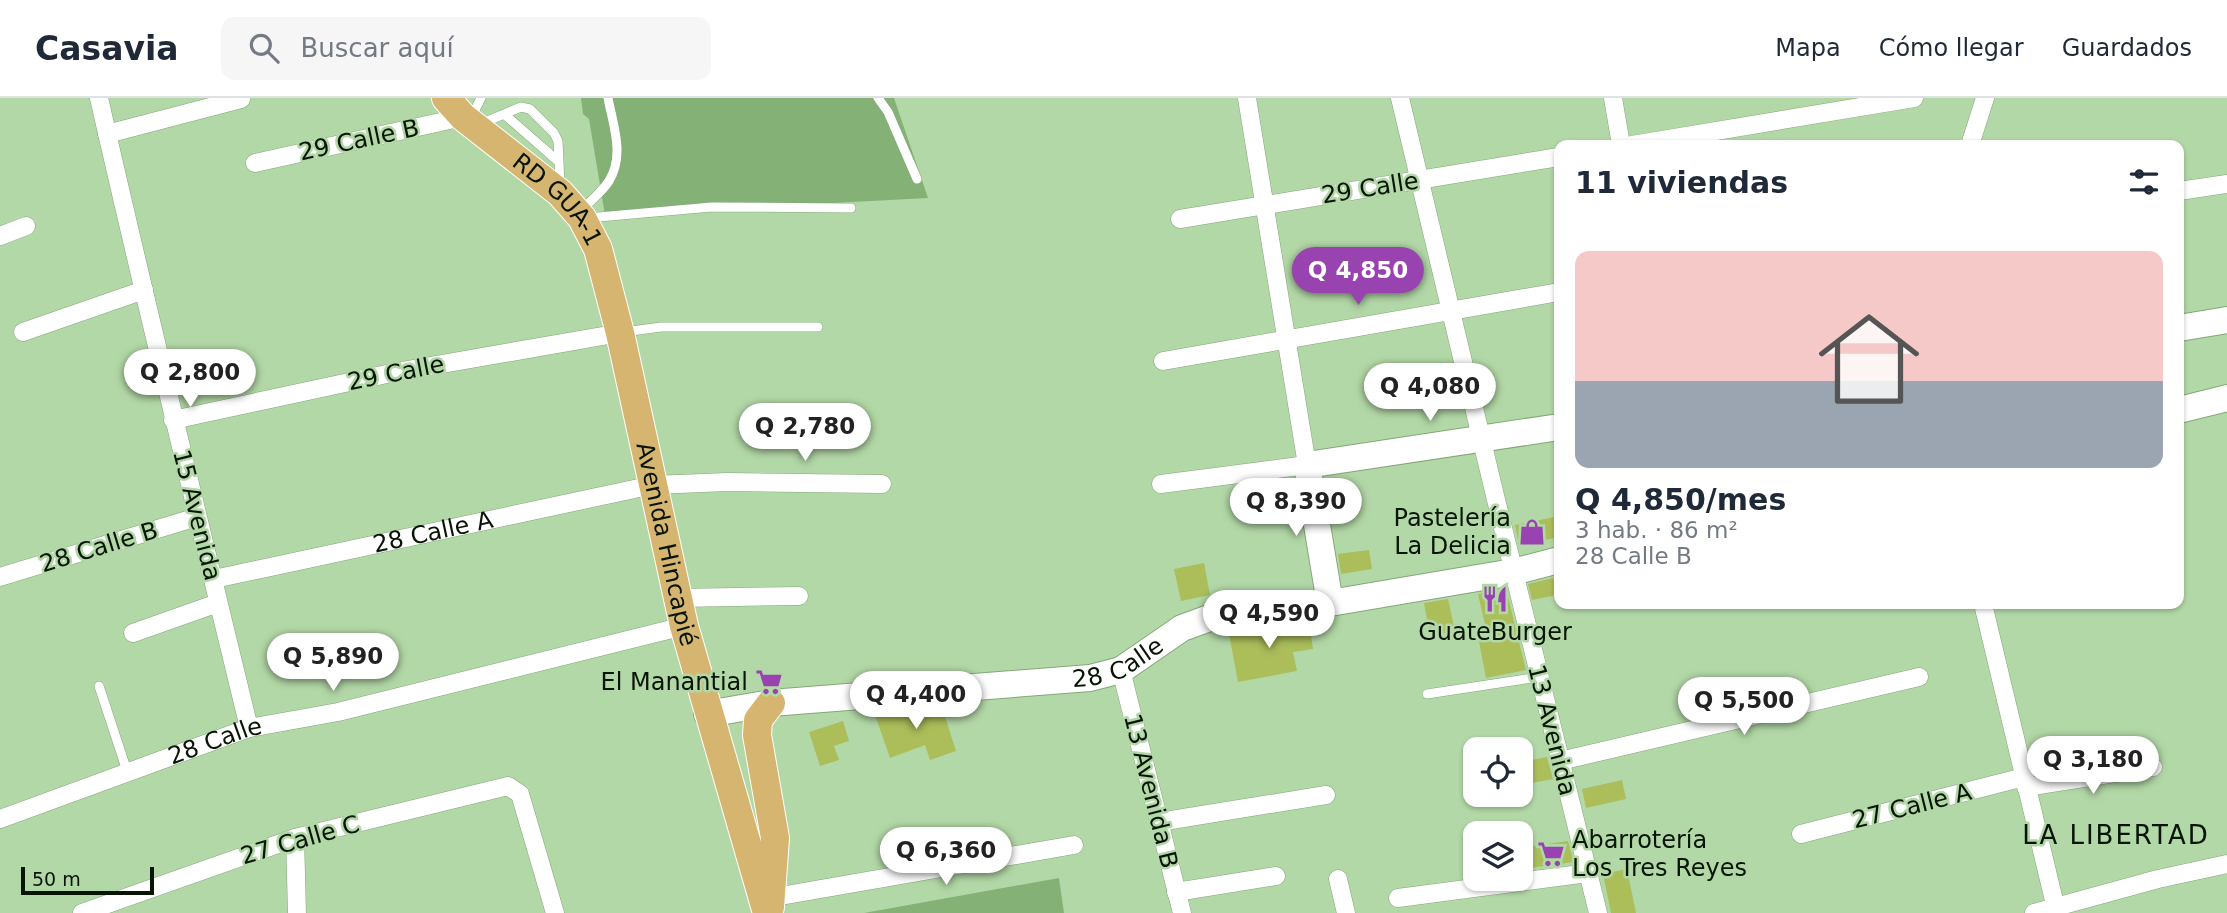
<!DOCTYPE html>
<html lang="es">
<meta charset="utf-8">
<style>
:root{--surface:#fff;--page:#f6f6f7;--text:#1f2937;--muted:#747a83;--line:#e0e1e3;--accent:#9943b1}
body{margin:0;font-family:"DejaVu Sans",sans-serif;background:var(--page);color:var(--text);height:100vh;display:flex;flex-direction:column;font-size:26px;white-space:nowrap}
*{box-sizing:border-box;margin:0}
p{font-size:23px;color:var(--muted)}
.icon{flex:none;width:38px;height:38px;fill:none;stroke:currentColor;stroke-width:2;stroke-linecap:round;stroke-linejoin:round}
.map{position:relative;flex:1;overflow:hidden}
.drawer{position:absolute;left:1554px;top:42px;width:630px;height:469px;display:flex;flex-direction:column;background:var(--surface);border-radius:14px;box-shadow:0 2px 5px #0004}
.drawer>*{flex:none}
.buttons{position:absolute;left:1463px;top:639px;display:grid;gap:14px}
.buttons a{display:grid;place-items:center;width:70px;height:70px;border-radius:14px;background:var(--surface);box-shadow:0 2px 5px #0004;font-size:35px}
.scale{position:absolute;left:21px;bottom:18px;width:133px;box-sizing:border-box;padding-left:7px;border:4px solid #081404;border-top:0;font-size:19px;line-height:24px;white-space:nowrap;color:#081404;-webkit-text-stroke:5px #b3d8a7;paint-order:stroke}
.price{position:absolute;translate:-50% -60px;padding:0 16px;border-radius:24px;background:#fff;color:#222;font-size:23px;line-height:46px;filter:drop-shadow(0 2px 4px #0008)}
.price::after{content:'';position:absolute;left:50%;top:42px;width:21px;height:16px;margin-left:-10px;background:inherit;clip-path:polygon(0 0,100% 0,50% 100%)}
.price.on{background:var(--accent);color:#fff}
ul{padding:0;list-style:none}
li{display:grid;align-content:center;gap:14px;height:371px;padding:0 21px}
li+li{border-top:2px solid var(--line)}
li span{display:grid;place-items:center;height:217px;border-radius:14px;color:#555}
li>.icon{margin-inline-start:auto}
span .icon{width:126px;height:126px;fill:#fffc;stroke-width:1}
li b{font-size:30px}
h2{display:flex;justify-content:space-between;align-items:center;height:84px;padding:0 21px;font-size:30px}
header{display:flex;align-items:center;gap:42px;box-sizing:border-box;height:98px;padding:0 35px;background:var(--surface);border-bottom:2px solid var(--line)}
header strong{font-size:33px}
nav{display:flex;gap:38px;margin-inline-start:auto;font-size:24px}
.search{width:490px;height:63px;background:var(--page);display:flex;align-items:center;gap:18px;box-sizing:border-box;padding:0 24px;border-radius:14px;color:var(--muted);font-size:26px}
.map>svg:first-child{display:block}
.green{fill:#84b175}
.building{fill:#abbe5a}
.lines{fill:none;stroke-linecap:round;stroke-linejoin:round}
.service-casing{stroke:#84a779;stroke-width:10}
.minor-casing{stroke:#84a779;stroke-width:19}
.secondary-casing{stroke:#84a779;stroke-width:28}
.primary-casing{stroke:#fff;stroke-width:30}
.service{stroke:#fff;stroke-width:9}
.minor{stroke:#fff;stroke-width:18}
.secondary{stroke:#fff;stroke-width:26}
.primary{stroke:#d6b571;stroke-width:28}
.labels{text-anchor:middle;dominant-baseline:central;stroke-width:5;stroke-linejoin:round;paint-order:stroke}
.street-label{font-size:24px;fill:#081404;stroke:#b3d8a7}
.poi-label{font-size:24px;fill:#081404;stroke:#b3d8a7;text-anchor:end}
.neighbourhood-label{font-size:26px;letter-spacing:2px;fill:#081404;stroke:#b3d8a7}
</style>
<header>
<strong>Casavia</strong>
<div class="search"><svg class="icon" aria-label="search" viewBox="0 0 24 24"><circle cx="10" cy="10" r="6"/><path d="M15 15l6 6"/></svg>Buscar aquí</div>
<nav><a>Mapa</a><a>Cómo llegar</a><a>Guardados</a></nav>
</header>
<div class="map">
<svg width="2227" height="815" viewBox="0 0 2227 815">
<rect width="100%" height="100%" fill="#b3d8a7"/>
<path class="green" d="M581,0H894L928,100L605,117L589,21L583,16Z
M1059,780L1064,815H864Z"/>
<path class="building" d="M1559,418V439L1519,447L1515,427Z
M1369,452L1372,471L1341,476L1338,456Z
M1204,465L1210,497L1181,503L1174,471Z
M1553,480L1557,497L1532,502L1528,486Z
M1506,491L1526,572L1486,580L1477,533L1486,531L1478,496Z
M1448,501L1455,533L1430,538L1424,505Z
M1309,523L1313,551L1293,554L1297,573L1238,584L1229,536Z
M942,609L956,653L930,662L925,647L890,660L874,614Z
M843,623L849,643L834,648L839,662L820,668L809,634Z
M1547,659L1553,681L1521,687V664Z
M1622,682L1626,701L1586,710L1582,691Z
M1568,743L1574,764L1529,770L1526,749Z
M1627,771L1636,815H1611L1603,776Z"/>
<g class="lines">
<g class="service-casing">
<path id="service" d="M878,0L888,14L917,81
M504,16L559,64
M470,22L481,0
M480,26L521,9L530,11L554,35L558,43L560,86
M582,112C590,103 602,94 609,83C625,57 613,27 608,0
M587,120L712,109L851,110
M624,234L661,229H818
M99,588L128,676
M1427,596L1539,579"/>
</g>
<g class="minor-casing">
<g id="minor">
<path d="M99,0C147,211 198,420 249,630"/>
<path d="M1400,0C1464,272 1530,544 1598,815"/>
<path d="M1613,0L1621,47"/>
<path d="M107,36L241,1"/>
<path d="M1632,47L1914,0"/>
<path d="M1970,47L1985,0"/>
<path d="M255,65L463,19"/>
<path d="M2179,93L2227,86"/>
<path d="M1180,121L1559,59"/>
<path d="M0,138L26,128"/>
<path d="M23,234L144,192"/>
<path d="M1163,263L1559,194"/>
<path d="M173,322L396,274L620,235"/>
<path d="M1161,386L1307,367L1247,0"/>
<path d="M0,479L197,419"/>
<path id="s1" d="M214,481L653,387L727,384L882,386"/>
<path d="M677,500L799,498"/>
<path d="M1983,506L2057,815"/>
<path d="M133,535L218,505"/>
<path d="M1121,572L1182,815"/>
<path d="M1560,663L1919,579"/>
<path d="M2026,689L2153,669"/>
<path id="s2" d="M0,721L249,630L338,614L684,528"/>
<path d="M1159,724L1326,697"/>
<path d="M1801,736L2024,679"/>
<path d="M295,740L297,815"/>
<path d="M1338,781L1346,815"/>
<path d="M1176,794L1276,778"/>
<path d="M769,800L1074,747"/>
<path d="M1398,800L1588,775"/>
<path d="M82,815L295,740L508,688L520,696L555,815"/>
<path d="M2034,815L2158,781L2227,766"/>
</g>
</g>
<g class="secondary-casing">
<g id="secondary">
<path d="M2179,230L2227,222"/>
<path d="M2179,312L2227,300"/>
<path d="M1330,505L1307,367L1559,329"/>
<path id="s3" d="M707,616L771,605L1090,580L1121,572L1182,530L1215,518L1330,505L1513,474L1559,462"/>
</g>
</g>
<g class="primary-casing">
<g id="primary">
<path id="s4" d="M446,0L463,19L560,95L582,120L598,151L620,235L684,528L767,815"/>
<path d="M770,809L775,740L757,637L758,622L771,605"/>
</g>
</g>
<use href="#service" class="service"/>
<use href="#minor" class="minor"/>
<use href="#secondary" class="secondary"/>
<use href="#primary" class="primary"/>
</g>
<defs>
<g id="shop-bare" transform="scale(2.1)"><path d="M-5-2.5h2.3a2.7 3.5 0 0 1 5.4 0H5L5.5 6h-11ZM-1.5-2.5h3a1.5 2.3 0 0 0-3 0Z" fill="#9943b1" stroke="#b3d8a7" stroke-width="2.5" paint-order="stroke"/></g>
<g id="restaurant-bare" transform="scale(2.1)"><path d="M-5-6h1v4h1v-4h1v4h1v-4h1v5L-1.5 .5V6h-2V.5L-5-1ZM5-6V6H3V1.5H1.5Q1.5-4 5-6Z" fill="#9943b1" stroke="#b3d8a7" stroke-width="2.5" paint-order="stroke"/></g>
<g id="supermarket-bare" transform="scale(2.1)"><path d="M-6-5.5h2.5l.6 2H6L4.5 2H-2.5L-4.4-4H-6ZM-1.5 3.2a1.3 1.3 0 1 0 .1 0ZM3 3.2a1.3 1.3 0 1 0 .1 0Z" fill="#9943b1" stroke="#b3d8a7" stroke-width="2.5" paint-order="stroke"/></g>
</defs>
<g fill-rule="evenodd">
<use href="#shop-bare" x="1532" y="434"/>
<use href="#restaurant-bare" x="1495" y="501"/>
<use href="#supermarket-bare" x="769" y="584"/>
<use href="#supermarket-bare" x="1551" y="756"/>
</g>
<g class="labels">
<g class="street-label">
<text transform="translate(359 42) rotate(-12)">29 Calle B</text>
<text transform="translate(1370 90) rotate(-9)">29 Calle</text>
<text stroke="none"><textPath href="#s4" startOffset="152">RD GUA-1</textPath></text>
<text transform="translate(396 275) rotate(-11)">29 Calle</text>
<text transform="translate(197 417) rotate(76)">15 Avenida</text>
<text stroke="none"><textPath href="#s1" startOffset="224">28 Calle A</textPath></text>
<text stroke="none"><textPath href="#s4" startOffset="520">Avenida Hincapié</textPath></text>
<text transform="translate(99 449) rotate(-17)">28 Calle B</text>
<text stroke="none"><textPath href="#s3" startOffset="416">28 Calle</textPath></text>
<text transform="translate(1552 632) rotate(76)">13 Avenida</text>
<text stroke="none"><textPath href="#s2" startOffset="229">28 Calle</textPath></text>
<text transform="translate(1151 693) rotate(76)">13 Avenida B</text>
<text transform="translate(1912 708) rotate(-14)">27 Calle A</text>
<text transform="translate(300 742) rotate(-16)">27 Calle C</text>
</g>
<g class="poi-label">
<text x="1511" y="420">Pastelería<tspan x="1511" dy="28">La Delicia</tspan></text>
<text x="1495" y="534" text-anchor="middle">GuateBurger</text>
<text x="748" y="584">El Manantial</text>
<text x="1572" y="742" text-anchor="start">Abarrotería<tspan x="1572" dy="28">Los Tres Reyes</tspan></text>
</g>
<g class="neighbourhood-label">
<text x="2116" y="737">LA LIBERTAD</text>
</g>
</g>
</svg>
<div class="buttons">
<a><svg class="icon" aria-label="locate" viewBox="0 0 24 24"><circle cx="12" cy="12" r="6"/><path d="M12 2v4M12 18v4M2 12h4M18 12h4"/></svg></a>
<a><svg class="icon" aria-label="layers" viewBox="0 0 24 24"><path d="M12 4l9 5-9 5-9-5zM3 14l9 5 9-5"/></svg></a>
</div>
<div class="scale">50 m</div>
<b class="price on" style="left:1358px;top:209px">Q 4,850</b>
<b class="price" style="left:190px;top:311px">Q 2,800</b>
<b class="price" style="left:1430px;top:325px">Q 4,080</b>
<b class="price" style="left:805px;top:365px">Q 2,780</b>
<b class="price" style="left:1296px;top:440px">Q 8,390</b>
<b class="price" style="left:1269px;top:552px">Q 4,590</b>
<b class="price" style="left:333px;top:595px">Q 5,890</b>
<b class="price" style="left:916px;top:633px">Q 4,400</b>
<b class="price" style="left:1744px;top:639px">Q 5,500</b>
<b class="price" style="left:2093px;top:698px">Q 3,180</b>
<b class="price" style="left:946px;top:789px">Q 6,360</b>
<section class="drawer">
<h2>11 viviendas<svg class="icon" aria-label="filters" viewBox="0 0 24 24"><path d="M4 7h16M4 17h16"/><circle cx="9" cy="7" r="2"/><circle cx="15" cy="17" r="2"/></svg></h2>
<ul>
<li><span style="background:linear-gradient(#f6c9c9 60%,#9aa5b1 0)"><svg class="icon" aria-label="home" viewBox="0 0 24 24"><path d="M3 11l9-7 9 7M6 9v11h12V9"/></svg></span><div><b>Q 4,850/mes</b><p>3 hab. · 86 m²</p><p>28 Calle B</p></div></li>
</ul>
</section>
</div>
